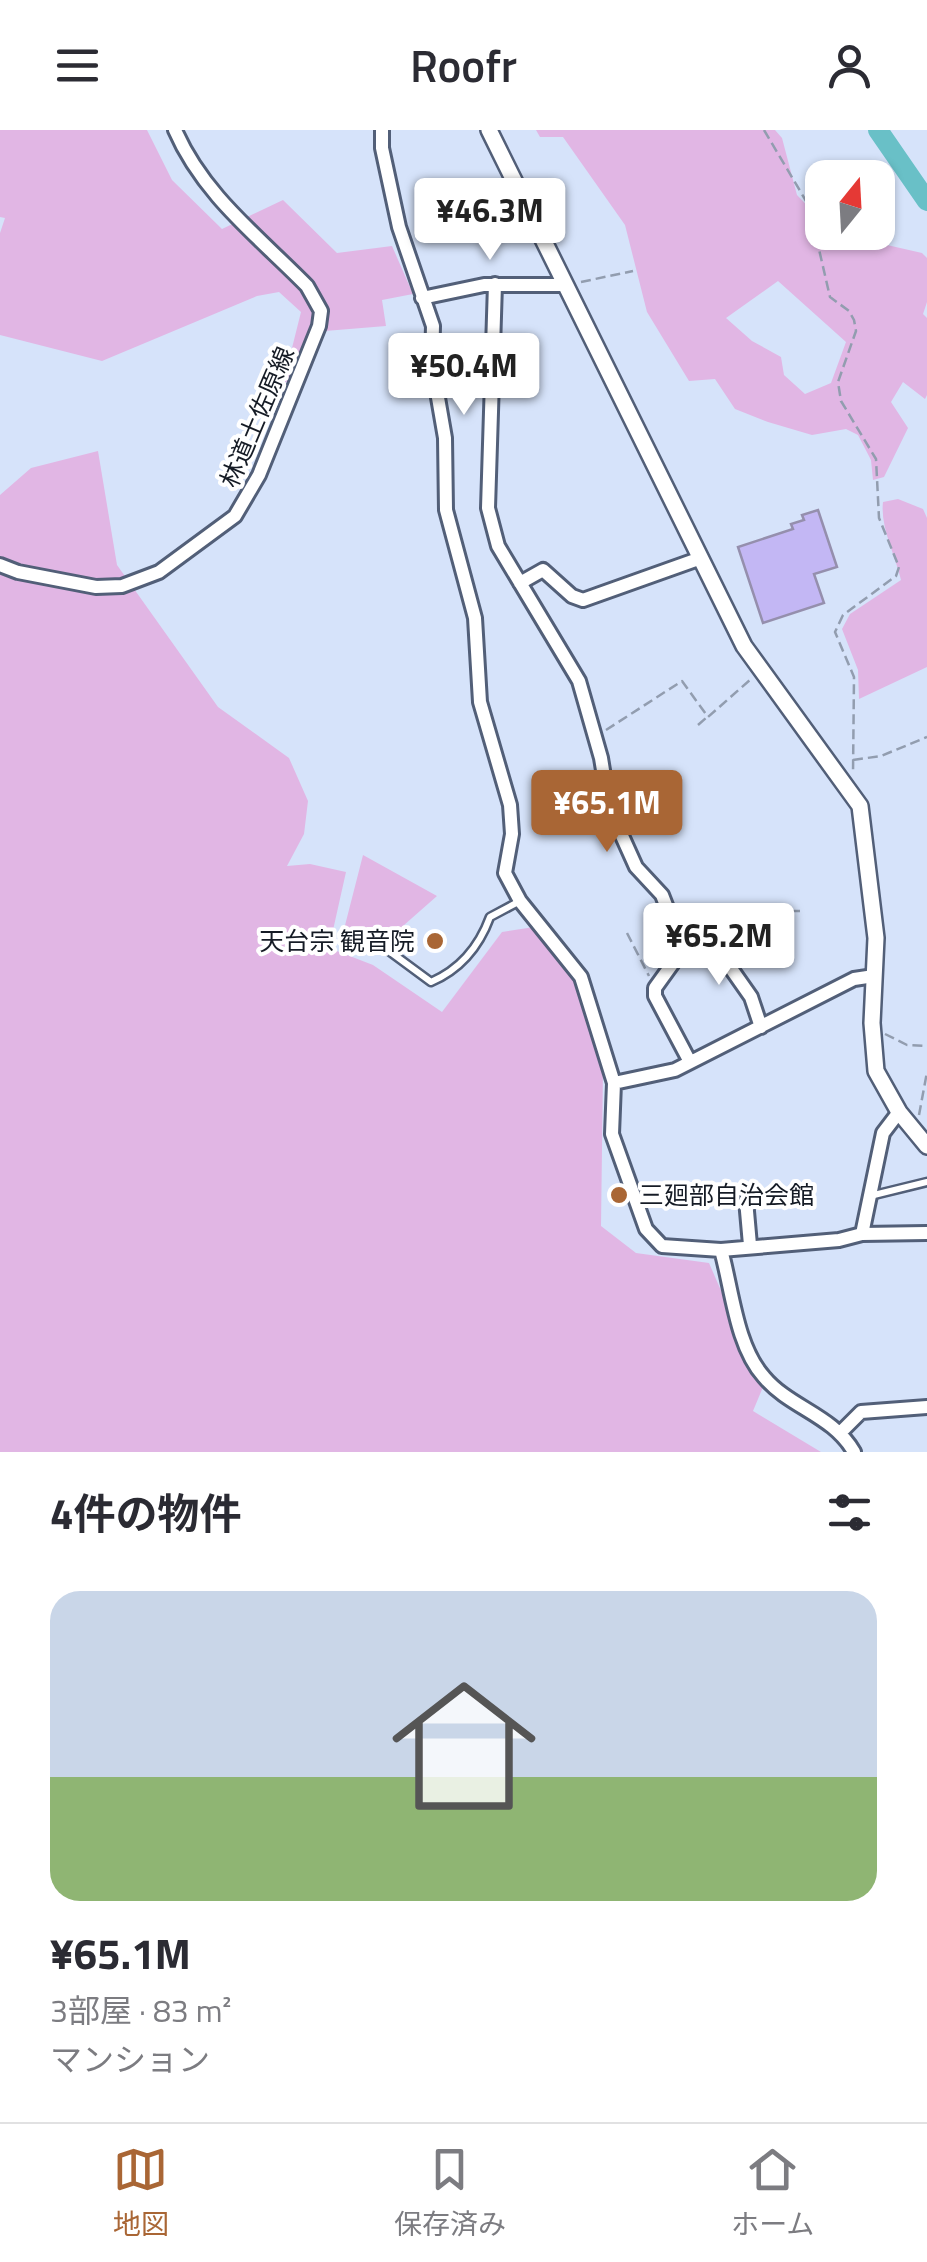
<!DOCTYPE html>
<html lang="ja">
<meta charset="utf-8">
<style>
:root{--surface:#fff;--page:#f2f2f3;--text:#2b2b33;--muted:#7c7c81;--line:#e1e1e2;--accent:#a96635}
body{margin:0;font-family:"Titillium Web","Noto Sans JP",sans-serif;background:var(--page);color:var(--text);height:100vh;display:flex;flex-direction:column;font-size:38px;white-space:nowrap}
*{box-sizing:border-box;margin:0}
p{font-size:32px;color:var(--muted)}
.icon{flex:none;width:55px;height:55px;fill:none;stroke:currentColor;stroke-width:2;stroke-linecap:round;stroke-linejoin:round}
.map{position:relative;height:1322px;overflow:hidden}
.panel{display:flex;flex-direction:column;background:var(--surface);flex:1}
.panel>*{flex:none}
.needle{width:65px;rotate:18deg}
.controls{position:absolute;left:805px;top:30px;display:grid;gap:20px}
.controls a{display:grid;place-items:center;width:90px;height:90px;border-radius:20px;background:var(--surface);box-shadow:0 2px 8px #0004;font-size:50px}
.price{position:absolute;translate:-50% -85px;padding:0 22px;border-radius:10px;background:#fff;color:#222;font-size:32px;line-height:65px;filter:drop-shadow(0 2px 5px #0008)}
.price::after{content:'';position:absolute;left:50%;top:60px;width:30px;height:22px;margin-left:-15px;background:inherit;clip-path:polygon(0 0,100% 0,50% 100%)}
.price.active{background:var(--accent);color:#fff}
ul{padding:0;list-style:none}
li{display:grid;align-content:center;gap:20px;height:530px;padding:0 50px}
li span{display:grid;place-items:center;height:310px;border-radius:30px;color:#555}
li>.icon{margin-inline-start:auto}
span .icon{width:180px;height:180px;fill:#fffc;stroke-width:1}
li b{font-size:42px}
h2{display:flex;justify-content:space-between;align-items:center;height:120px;padding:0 50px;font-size:42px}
header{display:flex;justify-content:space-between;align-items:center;height:130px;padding:0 50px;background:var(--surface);font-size:45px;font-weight:600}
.dock{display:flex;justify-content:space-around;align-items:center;height:140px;border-top:2px solid var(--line);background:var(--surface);font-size:28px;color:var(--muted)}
.dock a{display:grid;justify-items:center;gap:5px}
.dock .active{color:var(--accent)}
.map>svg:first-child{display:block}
.green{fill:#e1b6e4;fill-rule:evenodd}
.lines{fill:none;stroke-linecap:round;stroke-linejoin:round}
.river{stroke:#69c0c7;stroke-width:20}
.building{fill:#c3b7f4;stroke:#958fad;stroke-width:2.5}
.service-casing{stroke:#525f78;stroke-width:11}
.minor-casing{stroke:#525f78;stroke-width:18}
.tertiary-casing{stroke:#525f78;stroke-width:20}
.path{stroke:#929daf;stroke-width:2.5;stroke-dasharray:10 5;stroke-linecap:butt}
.service{stroke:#fff;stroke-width:6}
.minor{stroke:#fff;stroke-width:12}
.tertiary{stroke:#fff;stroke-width:15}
.poi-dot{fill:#a96635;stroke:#fff;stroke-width:4}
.labels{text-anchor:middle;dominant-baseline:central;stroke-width:8;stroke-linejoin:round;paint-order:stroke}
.street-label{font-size:25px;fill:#151b25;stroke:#fff}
.poi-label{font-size:25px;fill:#151b25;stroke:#fff;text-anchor:end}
</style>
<header><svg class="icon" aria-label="menu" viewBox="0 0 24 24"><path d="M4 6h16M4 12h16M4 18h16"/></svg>Roofr<svg class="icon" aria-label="person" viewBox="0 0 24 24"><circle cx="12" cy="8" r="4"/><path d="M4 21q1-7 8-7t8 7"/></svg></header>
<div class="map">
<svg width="927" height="1322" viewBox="0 0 927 1322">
<rect width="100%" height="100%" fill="#d6e3fa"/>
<path class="green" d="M0,0H147L172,50L222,99L283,70L337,123L392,116L413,164L382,170L386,196L325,201L318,192L293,248L283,254L301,182L279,162L257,166L102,231L0,205V103L5,88L0,87Z
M536,0H775L782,8L797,65L822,91V102L844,106L878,100L887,115L922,123L927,128V172L923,184L927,188V265L925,269L903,252L891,272L908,298L884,347L873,350L871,330L858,305L846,299L812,305L768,292L735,279L715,249L689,251L647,182L625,95L563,7H540ZM778,151L846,212L831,253L805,264L784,245L781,227L752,211L726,188Z
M98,321L117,435L218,577L289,628L308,671L304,704L287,736L310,734L346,742L329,818L373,835L442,882L502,802L534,797L569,837L603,940L601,1096L636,1123L709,1133L763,1257L753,1281L821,1322H0V365L31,338Z
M898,369L923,379L927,388V537L859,569L858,540L842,499L850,484L901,450C895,424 880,397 883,372Z
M363,725L437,766L395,803L387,825L341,811Z"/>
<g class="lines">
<path class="river" d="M878,0L927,71"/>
</g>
<path class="building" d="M818,380L837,437L814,444L824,473L763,493L738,417L793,399L791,394L804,390L802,385Z"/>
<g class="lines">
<g class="service-casing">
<path id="service" d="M389,821L431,852C461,839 479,817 490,787L520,771
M870,1066L927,1052"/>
</g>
<g class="minor-casing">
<path id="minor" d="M382,0V18L399,97L433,196L432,233L445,308L446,380L475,488L480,572L510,675L512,704L505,743L520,771L581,847L614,953L612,1004L646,1099L662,1116L721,1120L839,1110L862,1104L927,1103
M495,154L488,378L498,416L579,551L601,628L609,677L636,737L662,765L683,819
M422,168L484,155H562
M0,435L18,442L96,457L122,456L159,442L235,386L259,345L319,196L321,181L307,156C259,107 203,65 175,0
M520,453L543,440L572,466L583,470L701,428
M690,932L655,866V858L683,819L709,816L718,820L751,867L761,897
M614,953L675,940L854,849L874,846
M746,1070L750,1115
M862,1104L883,1003L899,982
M721,1120C732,1159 736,1216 764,1247C790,1278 833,1285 854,1322
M841,1302L861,1282L927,1277"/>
</g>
<g class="tertiary-casing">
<path id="tertiary" d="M489,0L744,516L860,676L876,808L872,893L876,941L899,982L927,1016"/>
</g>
<path class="path" d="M764,0L809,76L830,167L849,181L854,190L856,201L838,252L841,271L876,329L879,388L899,437L896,446L843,485L835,502L854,547L853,644
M581,152L633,141
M698,595L706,588
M606,600L682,551L708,587L751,549
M853,630L881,626L927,607
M627,803L649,846
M726,812L779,781H800
M885,904L907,915L927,916
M919,985L927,942"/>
<use href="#service" class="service"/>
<use href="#minor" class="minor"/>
<use href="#tertiary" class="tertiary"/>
</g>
<g class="poi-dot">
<circle cx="435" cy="811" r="10"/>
<circle cx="619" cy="1065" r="10"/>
</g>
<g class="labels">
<g class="street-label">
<text transform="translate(257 287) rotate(-67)">林道土佐原線</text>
</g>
<g class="poi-label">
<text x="415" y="811">天台宗 観音院</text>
<text x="639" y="1065" text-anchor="start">三廻部自治会館</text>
</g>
</g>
</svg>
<div class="controls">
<a><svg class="needle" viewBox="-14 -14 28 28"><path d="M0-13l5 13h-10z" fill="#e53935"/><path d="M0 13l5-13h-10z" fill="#7c7c81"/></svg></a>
</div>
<b class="price" style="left:490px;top:133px">¥46.3M</b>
<b class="price" style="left:464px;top:288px">¥50.4M</b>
<b class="price active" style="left:607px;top:725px">¥65.1M</b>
<b class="price" style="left:719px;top:858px">¥65.2M</b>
</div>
<section class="panel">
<h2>4件の物件<svg class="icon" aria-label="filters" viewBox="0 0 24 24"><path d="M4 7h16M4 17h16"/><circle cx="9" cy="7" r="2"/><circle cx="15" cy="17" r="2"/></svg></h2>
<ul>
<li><span style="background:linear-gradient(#c9d6e8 60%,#8fb573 0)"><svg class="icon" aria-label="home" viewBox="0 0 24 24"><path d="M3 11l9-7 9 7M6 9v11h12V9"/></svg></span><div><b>¥65.1M</b><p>3部屋 · 83 m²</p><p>マンション</p></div></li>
</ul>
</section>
<nav class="dock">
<a class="active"><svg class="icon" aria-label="map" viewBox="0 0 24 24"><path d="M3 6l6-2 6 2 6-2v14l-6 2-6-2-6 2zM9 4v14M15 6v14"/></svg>地図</a>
<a><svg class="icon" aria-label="saved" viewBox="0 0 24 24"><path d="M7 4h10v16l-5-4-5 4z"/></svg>保存済み</a>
<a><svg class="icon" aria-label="home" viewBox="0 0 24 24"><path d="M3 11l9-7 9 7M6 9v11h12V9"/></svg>ホーム</a>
</nav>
